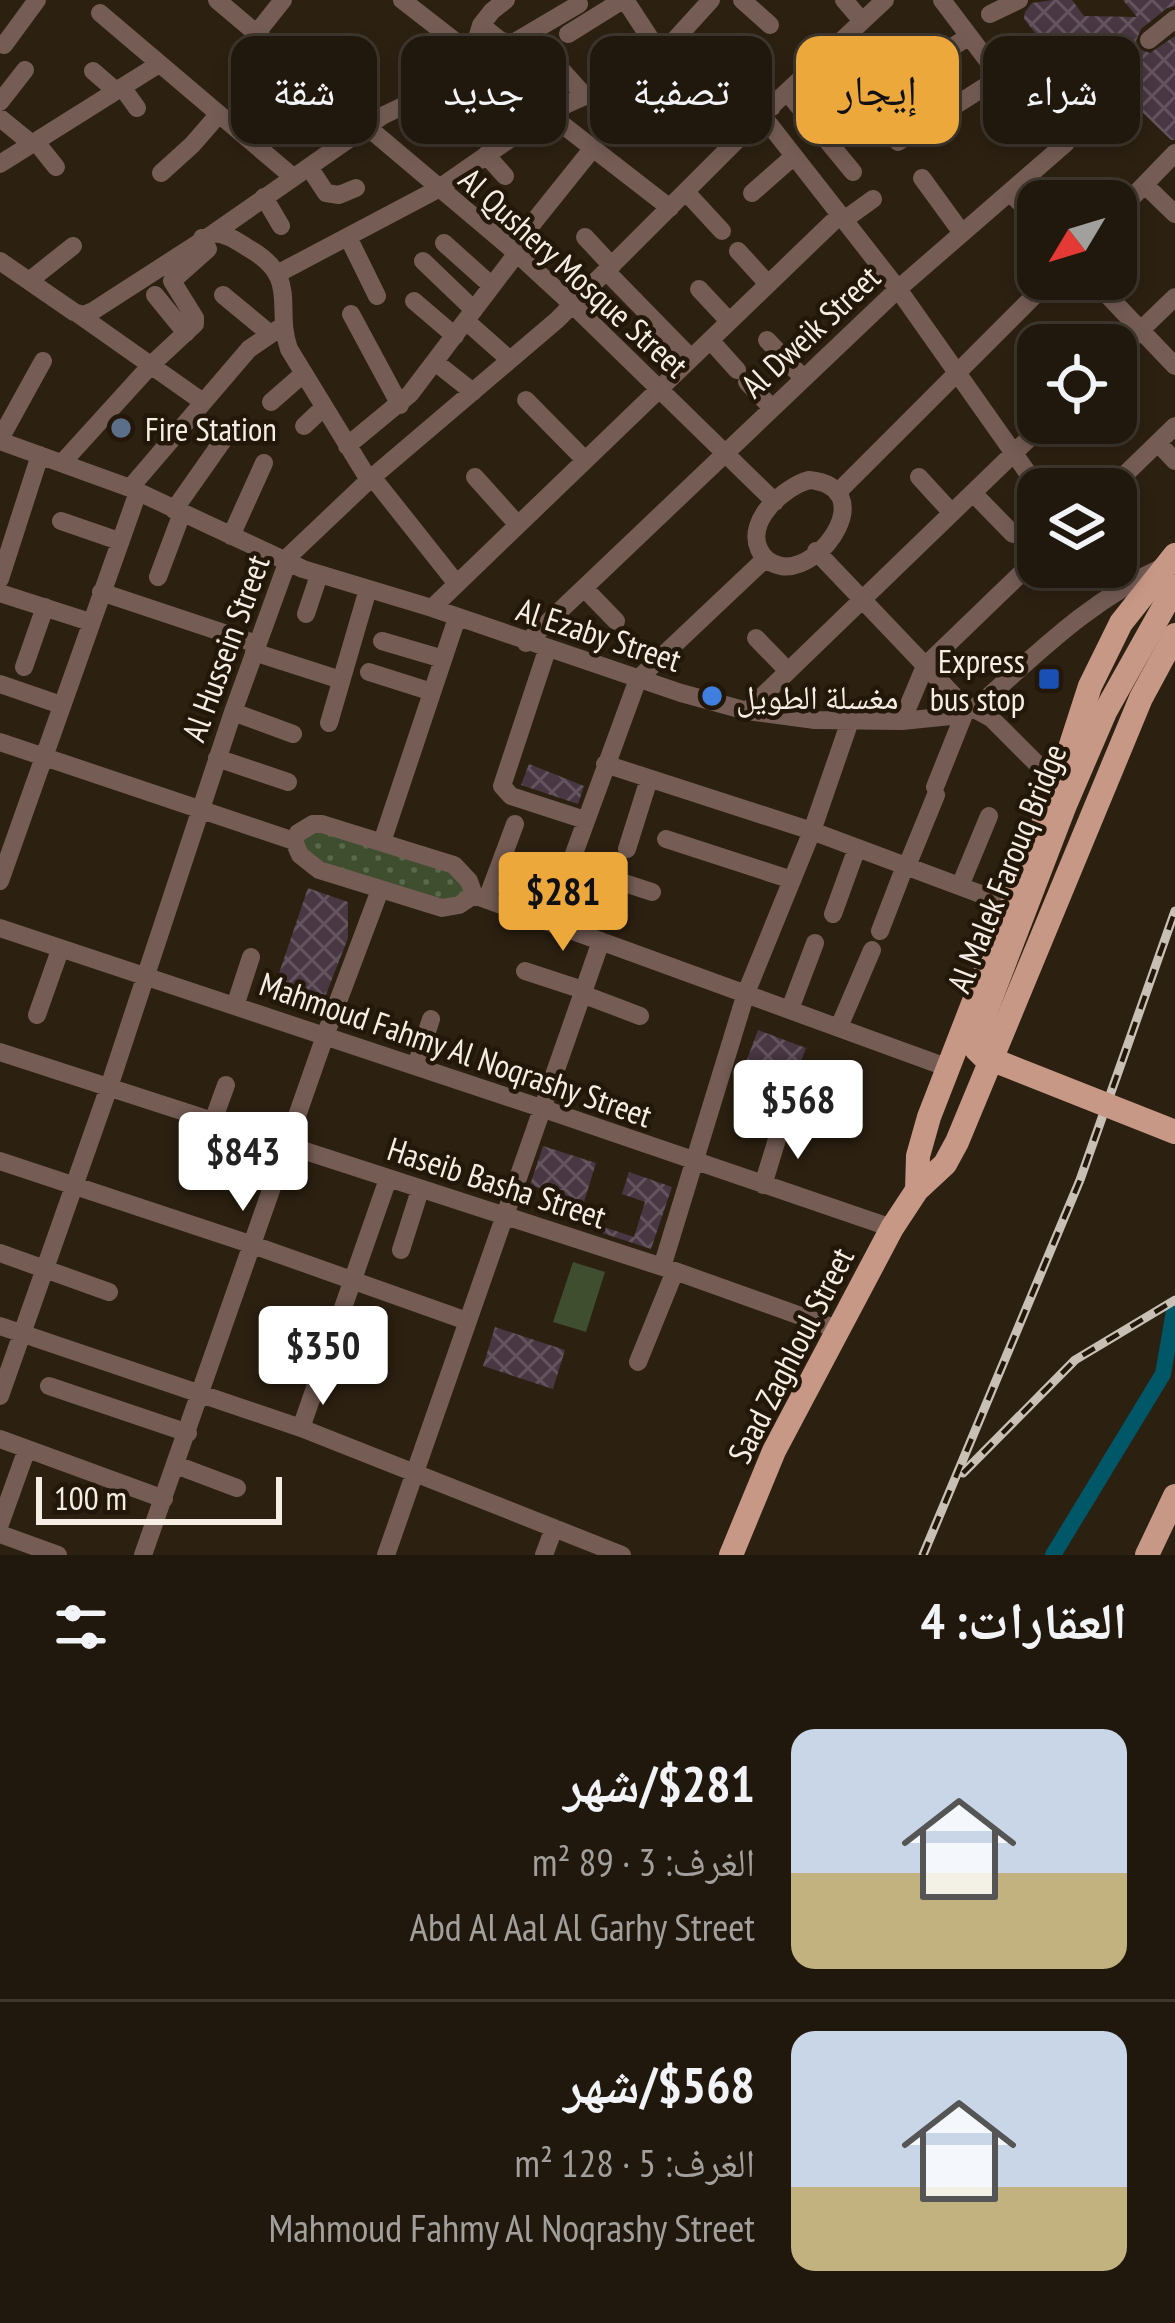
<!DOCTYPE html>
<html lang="ar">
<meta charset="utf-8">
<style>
:root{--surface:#21180d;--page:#2d251b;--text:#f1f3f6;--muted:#a2a09d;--line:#3e372e;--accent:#eda83c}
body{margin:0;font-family:"PT Sans Narrow","Noto Naskh Arabic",sans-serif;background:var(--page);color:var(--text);direction:rtl;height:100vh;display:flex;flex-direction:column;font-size:45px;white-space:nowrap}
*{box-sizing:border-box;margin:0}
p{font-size:39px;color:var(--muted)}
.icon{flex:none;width:66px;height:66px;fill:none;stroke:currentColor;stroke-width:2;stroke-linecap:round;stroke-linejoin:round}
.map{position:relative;height:1555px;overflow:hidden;direction:ltr}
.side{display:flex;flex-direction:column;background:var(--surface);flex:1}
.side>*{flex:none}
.banner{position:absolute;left:36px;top:36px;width:1104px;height:108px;direction:rtl;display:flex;gap:24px}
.needle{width:78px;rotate:232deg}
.tools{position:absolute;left:1017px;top:180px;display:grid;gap:24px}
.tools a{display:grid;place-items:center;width:120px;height:120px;border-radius:24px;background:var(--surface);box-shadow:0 6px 18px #0003,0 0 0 3px var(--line);font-size:60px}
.scale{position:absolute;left:36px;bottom:30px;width:246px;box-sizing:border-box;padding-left:12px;border:6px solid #f6eee4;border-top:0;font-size:33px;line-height:42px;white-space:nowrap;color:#f6eee4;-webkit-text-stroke:9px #221708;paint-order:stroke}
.price{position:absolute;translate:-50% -102px;padding:0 27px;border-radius:12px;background:#fff;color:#222;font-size:39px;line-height:78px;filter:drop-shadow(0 3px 6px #0008)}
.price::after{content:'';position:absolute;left:50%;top:72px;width:36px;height:27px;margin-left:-18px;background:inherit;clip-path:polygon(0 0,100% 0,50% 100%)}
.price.active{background:var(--accent);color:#111}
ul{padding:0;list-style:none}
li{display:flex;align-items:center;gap:36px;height:300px;padding:0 48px}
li+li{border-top:3px solid var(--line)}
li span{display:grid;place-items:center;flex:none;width:336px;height:240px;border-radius:24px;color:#555}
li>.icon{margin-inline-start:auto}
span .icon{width:144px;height:144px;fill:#fffc;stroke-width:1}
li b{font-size:51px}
h2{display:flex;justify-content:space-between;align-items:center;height:144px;padding:0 48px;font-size:51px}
.pill{padding:0 42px;border-radius:24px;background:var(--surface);box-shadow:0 6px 18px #0003,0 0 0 3px var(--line);font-size:42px;line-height:108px}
.pill.active{background:var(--accent);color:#111}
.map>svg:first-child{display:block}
.grass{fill:url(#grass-dots)}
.pitch{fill:#3e4e2e}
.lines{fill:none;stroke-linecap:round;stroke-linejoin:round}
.canal{stroke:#005767;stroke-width:16}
.building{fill:url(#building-cross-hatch)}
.minor{stroke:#755d55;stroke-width:18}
.major{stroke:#c89886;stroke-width:24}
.rail-casing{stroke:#c9c0b5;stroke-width:9}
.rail{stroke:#221708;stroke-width:4.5;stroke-dasharray:14;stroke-linecap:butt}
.major-bridge{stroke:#c89886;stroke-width:24}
.service-dot{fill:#5c6f8a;stroke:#221708;stroke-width:4.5}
.transit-dot{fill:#1a4fb4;stroke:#221708;stroke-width:4.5}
.shop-dot{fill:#3f7fe0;stroke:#221708;stroke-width:4.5}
.labels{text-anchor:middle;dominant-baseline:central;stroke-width:9;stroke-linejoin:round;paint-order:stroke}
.street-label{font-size:33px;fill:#f6eee4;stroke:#221708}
.poi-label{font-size:33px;fill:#f6eee4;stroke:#221708;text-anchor:start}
</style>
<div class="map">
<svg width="1175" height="1555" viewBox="0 0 1175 1555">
<defs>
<pattern id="grass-dots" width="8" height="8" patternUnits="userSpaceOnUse" patternTransform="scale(3)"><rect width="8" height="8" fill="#3e4e2e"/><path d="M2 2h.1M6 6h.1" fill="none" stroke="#5a684c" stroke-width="1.8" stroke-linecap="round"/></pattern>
<pattern id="building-cross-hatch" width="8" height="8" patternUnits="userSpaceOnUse" patternTransform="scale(3)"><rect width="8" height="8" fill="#493743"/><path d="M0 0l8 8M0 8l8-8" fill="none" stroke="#64545e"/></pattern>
</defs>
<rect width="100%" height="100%" fill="#2c2011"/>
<path class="grass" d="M316,829L451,869L469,894L444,903L311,860L300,842Z"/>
<path class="pitch" d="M573,1262L605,1272L586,1332L553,1322Z"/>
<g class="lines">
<path class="canal" d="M1053,1555L1163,1374L1175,1305"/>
</g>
<path class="building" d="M1052,0H1072L1084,16L1137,17L1123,0H1175V6L1167,8L1141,29L1136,41L1139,49L1150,53L1175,36V140H1171L1137,107L1123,116L1105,94L1110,66L1094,77L1069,36L1058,39L1056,36L1043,43L1024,19L1025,12L1032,3Z
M529,764L584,786L578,804L521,785Z
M308,888L348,902V938L321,1007L273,991Z
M758,1030L806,1048L784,1107L736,1089Z
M543,1146L596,1163L584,1202L530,1185Z
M629,1172L672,1187L651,1249L596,1231L598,1225L634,1237L645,1202L622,1194Z
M495,1327L565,1350L553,1389L483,1366Z"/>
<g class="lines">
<path class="minor" d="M217,0L512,249L573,305L775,502
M402,0L670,208
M742,0L770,25
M844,0L862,21
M100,13L293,177
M990,14L1019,0
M481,25L501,41L513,43L579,4
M256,34L283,0
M568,34L621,1L629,6L661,55
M1149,40L1175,19
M672,43L703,70
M4,45L37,0
M722,60L772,107
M557,65L585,96
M93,71L116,91
M914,73L969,36
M311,80L338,49
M122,87L137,108
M787,92L853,172
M699,97L742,135
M0,102L25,70
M762,115L898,289L1039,489
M0,118L32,144
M816,127L873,79
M36,142L56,167
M898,142L1000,77L942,0
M486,155L505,176
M0,164L159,64
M309,167L326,193L339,195L356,188
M161,173L192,145L219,114
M922,178L962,233
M1145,185L1175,214
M686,192L722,231
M1010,192L1038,222
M752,193L794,156
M264,197L281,226
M1116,214L1175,153
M844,220L873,199
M214,233L382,116L455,81L469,65L481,25L492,11L506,0
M348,237L377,296
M585,237L612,266
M444,243L492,286
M512,249L593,148
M738,251L768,284
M0,261L74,312L83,315L93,311L214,233C227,234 237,241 248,248C301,278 274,306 289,349L369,480
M423,261L474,310
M606,271L691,358
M277,274L438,189L547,113L641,71L661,55L711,0
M1092,279L1175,366
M29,281L73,246
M699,289L729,321
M155,295L186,333
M223,295L269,333
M414,301L455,336
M78,314L203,402
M351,314L400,405
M466,321L510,360
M710,340L737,370
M767,340L803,378
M1116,354L1175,297
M435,362L473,392
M747,382L771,407
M526,400L585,460
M271,402L303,374
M304,426L323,408
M0,439L43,361
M0,441L130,488L303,569L432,608L681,693L747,711L815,720L902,721L951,716L979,705C1039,652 1090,600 1163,567
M1158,443L1175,461
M347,446L410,394L517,253
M62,463L151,365L195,324V318L172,281L208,249L202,238
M475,477L518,525
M919,477L952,513
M373,478L457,584
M809,480C880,487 823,573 781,566C771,564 763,558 759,549C746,520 784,487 809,480Z
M130,488L249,349L284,325
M1110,489L1175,426
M837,493L1051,279
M973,493L1013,534
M174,510L226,436
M61,521L119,541
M231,536L264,463
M816,551L958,700L991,718L1058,785
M1095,567L1113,593
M158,577L182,513
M0,579L40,455
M584,588L616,621
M101,592L257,644
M0,593L90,622
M432,608L840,215
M306,614L319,575
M756,638L788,671
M382,641L443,659
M526,643L898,289L1066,143L1067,132L1019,80L1008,75L1000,77
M547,650L502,786L511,796L585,820
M254,652L341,680
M24,667L45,607
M369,672L432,692
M0,684L61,705
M747,711L1045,423
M233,712L293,734
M902,721L925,666L1038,557
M329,723L368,589
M0,742L294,841
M217,758L288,782
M605,764L812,831L1010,905
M935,787L965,712
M313,824H322L454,865L469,881L474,895L459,905L442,908L319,870L300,855L294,841L298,833Z
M666,839L792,880
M382,842L457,618
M627,849L649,779
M569,865L652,892
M907,866L936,795
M0,881L138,492
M960,886L989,816
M474,895L946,1067
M487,899L515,824
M833,914L857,848
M549,922L638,679L765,559
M0,928L541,1108L892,1228
M880,931L905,866
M525,971L583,990
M582,994L640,1016
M235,1006L251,957
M790,1009L815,943
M37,1015L60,950
M839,1027L872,950
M0,1052L675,1271L837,1329
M416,1066L431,1019
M213,1121L226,1085
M0,1161L253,1245L467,1321
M763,1185L782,1123
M401,1250L420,1190
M0,1253L109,1292
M662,1267L746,993L812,831L850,721
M0,1326L301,1428L622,1555
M638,1362L675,1271
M49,1386L188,1433
M0,1396L109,1087L233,712L290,555L369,480L557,320L762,115L885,0
M301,1428L388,1179
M0,1439L164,1499
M176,1465L237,1488
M0,1524L27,1449
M0,1534L58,1555
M143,1555L325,1036L380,890
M386,1555L601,941
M544,1555L554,1528"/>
<path class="major" d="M917,1190L918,1156L929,1117L1058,785L1090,686L1121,623L1175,555
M731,1555L774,1451L892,1228L917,1190L945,1164L957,1142L1141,698L1175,635
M1147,1555L1175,1496"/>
<g class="rail-casing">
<path id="rail" d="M963,1473L1075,1360L1175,1300
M923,1555L1080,1180L1175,911"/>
</g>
<use href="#rail" class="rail"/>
<path class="major-bridge" d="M1175,587L1105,712L1065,805L975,1039L976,1049L983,1056L1175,1132"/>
</g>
<circle class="service-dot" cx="121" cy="428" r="12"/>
<rect class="transit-dot" x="1037" y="667" width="24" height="24" rx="6"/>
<circle class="shop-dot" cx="712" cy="696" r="12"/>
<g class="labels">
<g class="street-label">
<text transform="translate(574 272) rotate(42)">Al Qushery Mosque Street</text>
<text transform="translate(810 331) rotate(-43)">Al Dweik Street</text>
<text transform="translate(599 634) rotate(18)">Al Ezaby Street</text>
<text transform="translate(225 648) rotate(-70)">Al Hussein Street</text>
<text transform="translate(1006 868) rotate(-68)">Al Malek Farouq Bridge</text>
<text transform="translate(456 1049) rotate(19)">Mahmoud Fahmy Al Noqrashy Street</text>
<text transform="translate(497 1182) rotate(18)">Haseib Basha Street</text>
<text transform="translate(790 1355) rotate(-63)">Saad Zaghloul Street</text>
</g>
<g class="poi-label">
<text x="145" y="428">Fire Station</text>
<text x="1025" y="660" text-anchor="end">Express<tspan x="1025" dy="38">bus stop</tspan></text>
<text x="736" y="696">مغسلة الطويل</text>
</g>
</g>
</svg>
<div class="tools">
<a><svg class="needle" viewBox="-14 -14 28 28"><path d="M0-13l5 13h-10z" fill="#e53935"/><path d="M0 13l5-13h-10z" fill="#a2a09d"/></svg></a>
<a><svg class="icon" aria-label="locate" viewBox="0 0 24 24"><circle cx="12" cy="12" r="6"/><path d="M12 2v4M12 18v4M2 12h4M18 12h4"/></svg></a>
<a><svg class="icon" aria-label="layers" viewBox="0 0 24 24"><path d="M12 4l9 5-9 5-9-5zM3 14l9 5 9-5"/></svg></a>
</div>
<div class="scale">100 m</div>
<b class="price active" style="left:563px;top:954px">$281</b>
<b class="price" style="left:798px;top:1162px">$568</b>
<b class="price" style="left:243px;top:1214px">$843</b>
<b class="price" style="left:323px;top:1408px">$350</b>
<div class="banner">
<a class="pill">شراء</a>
<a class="pill active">إيجار</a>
<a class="pill">تصفية</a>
<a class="pill">جديد</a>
<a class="pill">شقة</a>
</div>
</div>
<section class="side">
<h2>العقارات: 4<svg class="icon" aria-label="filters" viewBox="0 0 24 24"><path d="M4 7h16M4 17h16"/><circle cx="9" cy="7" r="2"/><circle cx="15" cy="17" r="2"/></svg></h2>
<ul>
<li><span style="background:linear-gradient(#c9d6e8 60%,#c2b280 0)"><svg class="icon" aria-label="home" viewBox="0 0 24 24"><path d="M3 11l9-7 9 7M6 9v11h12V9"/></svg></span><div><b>$281/شهر</b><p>الغرف: 3 · 89 m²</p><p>Abd Al Aal Al Garhy Street</p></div></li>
<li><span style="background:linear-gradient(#c9d6e8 65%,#c2b280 0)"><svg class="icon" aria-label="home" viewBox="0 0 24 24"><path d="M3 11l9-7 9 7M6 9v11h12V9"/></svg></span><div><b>$568/شهر</b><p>الغرف: 5 · 128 m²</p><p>Mahmoud Fahmy Al Noqrashy Street</p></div></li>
</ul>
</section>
